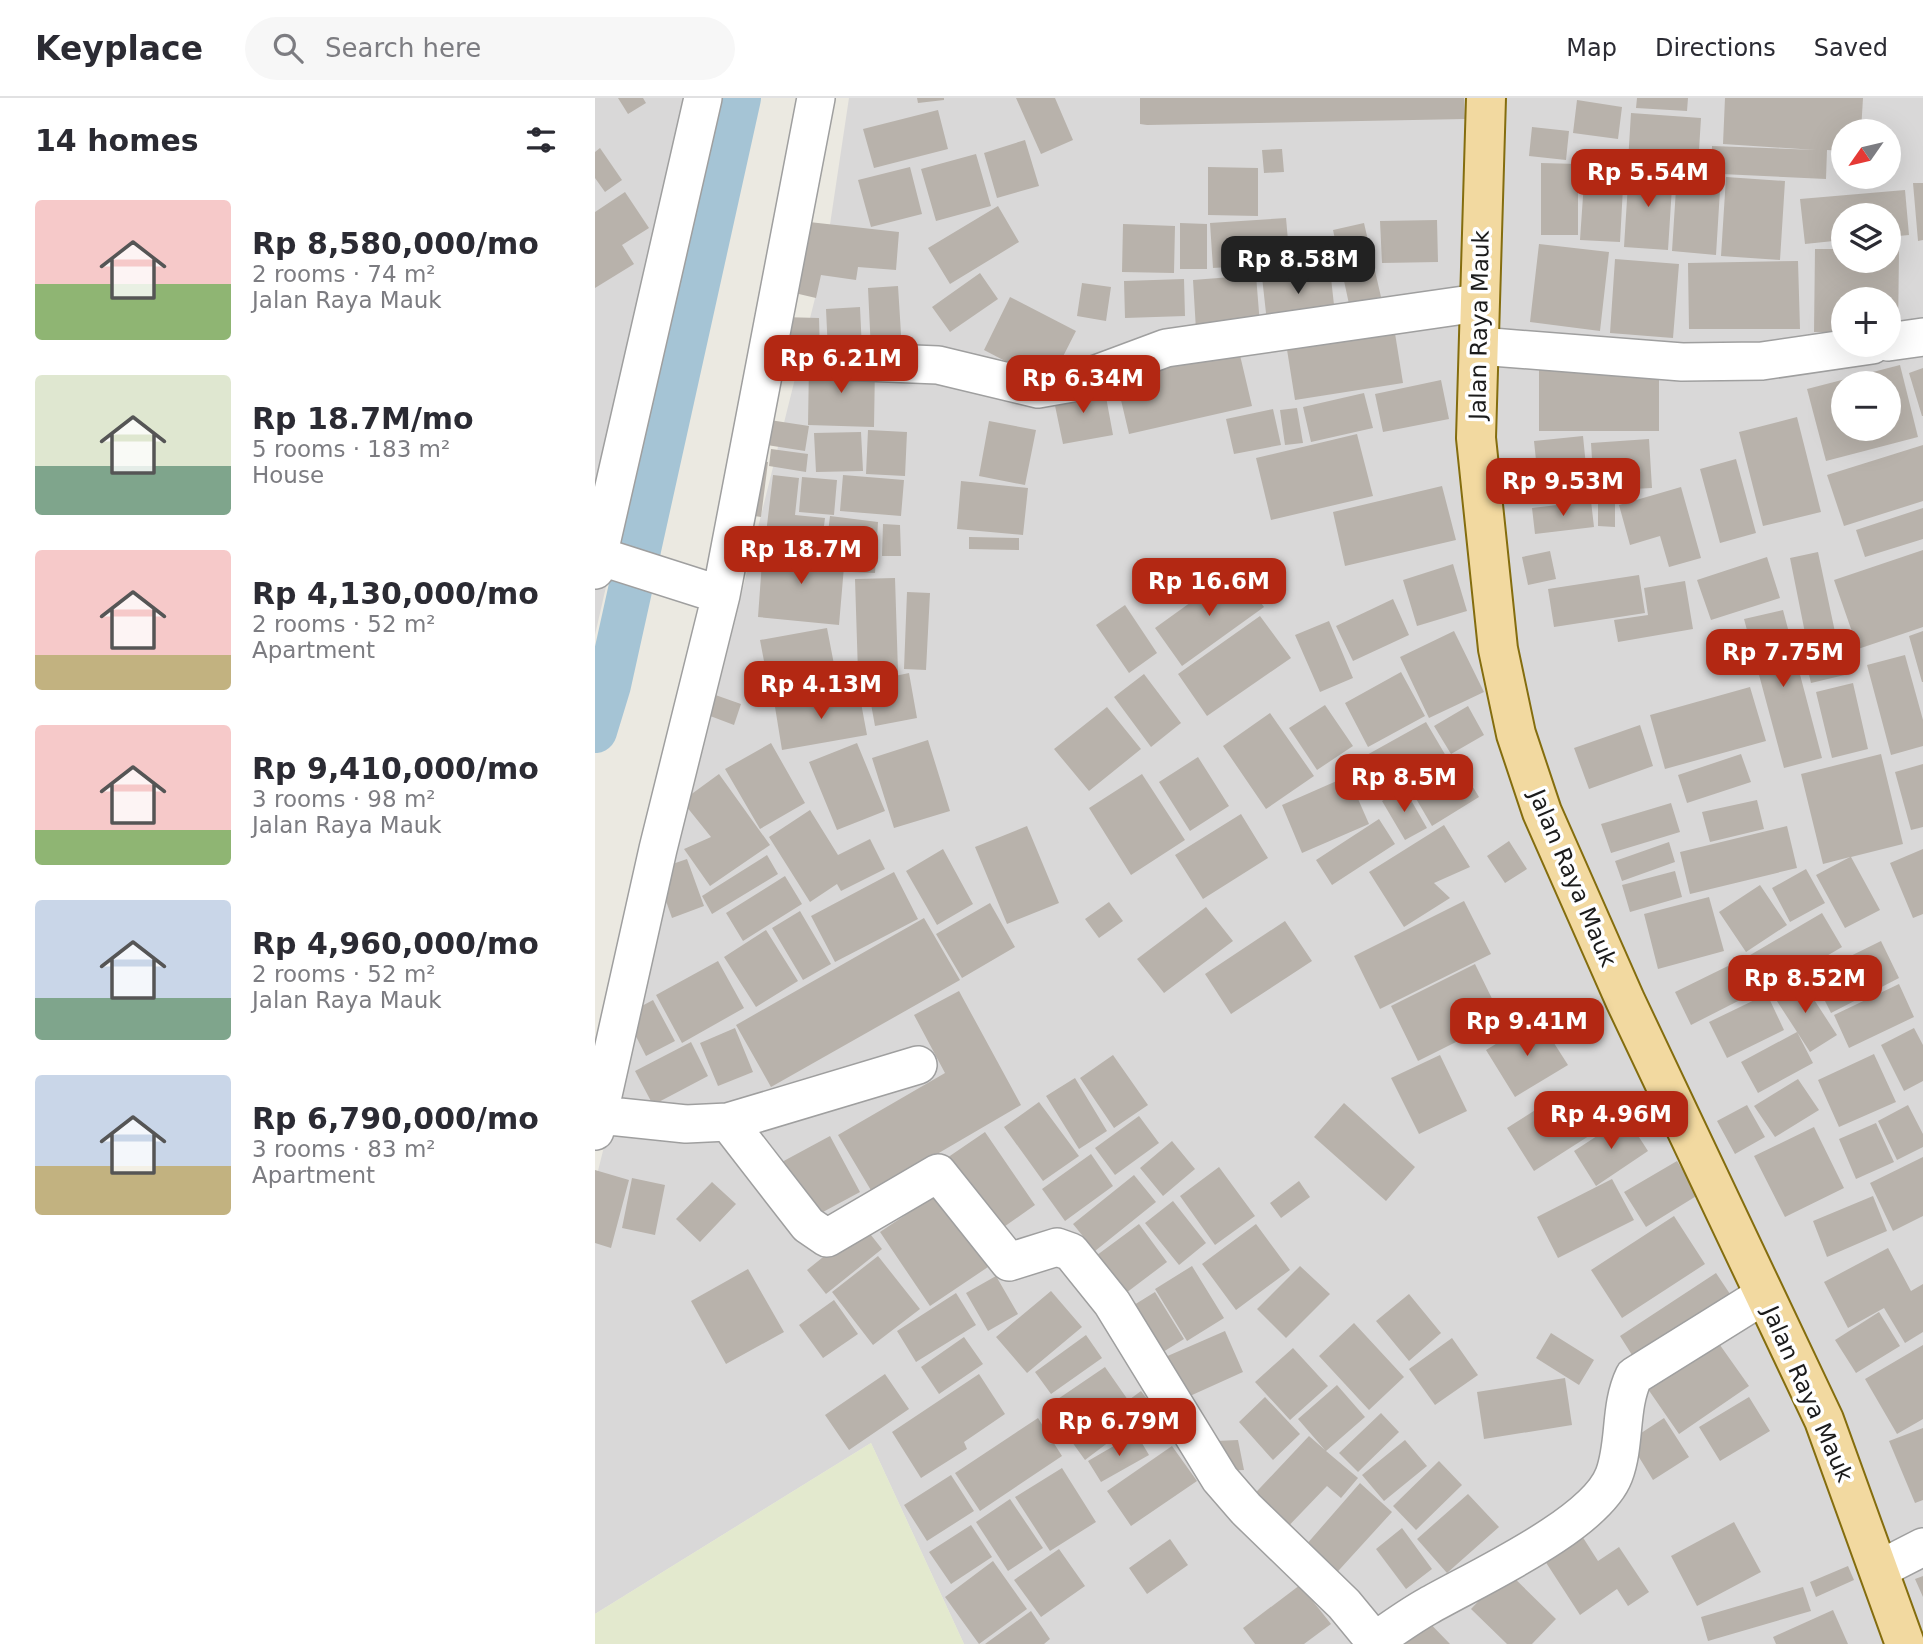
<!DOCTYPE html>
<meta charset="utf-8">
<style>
:root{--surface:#fff;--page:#f7f7f7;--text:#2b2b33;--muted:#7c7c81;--line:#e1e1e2;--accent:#b32813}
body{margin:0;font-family:"DejaVu Sans",sans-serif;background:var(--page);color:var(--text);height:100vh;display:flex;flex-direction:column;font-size:26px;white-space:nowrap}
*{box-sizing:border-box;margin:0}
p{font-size:23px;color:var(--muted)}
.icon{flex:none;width:38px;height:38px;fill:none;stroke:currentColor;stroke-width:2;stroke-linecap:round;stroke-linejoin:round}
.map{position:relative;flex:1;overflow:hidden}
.panel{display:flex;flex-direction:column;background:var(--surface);width:595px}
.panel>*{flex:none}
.needle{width:46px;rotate:236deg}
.tools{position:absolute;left:1236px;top:21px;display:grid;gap:14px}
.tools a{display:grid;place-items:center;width:70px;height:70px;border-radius:50%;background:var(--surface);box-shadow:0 7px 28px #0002;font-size:35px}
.price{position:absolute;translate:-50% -60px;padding:0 16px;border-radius:14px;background:var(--accent);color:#fff;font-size:23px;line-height:46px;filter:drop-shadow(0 2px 4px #0008)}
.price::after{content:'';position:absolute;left:50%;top:42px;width:21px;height:16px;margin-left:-10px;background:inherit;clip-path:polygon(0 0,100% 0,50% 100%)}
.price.current{background:#222;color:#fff}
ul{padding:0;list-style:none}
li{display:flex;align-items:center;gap:21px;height:175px;padding:0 35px}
li span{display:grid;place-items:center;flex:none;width:196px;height:140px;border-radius:7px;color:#555}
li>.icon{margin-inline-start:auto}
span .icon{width:84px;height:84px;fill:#fffc;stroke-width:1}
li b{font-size:30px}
h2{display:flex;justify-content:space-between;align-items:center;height:84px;padding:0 35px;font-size:30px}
header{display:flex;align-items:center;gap:42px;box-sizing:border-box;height:98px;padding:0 35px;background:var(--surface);border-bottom:2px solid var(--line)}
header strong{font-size:33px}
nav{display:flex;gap:38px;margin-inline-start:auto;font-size:24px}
.search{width:490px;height:63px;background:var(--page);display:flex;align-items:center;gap:18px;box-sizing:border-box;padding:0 24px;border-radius:38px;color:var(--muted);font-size:26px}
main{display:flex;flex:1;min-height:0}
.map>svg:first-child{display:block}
.residential{fill:#d9d8d8;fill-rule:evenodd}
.farmland{fill:#e3e9ce}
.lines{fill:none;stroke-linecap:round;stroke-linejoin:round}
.canal{stroke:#a5c4d5;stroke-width:44}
.building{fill:#b8b2ab;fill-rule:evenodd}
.street-casing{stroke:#9f9f9f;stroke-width:40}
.primary-casing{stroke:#846d0e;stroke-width:42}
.street{stroke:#fff;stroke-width:37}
.primary{stroke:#f2d9a0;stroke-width:38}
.labels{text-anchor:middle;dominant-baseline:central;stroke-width:7;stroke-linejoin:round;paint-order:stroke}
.street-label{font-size:23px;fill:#1b1b1b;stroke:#fff}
</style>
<header>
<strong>Keyplace</strong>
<div class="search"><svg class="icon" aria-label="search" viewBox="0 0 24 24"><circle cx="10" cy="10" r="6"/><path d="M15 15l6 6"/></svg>Search here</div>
<nav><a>Map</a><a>Directions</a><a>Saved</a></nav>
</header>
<main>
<section class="panel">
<h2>14 homes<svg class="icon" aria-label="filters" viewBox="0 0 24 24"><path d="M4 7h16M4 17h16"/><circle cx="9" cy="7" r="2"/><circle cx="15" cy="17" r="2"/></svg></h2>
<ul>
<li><span style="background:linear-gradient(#f6c9c9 60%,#8fb573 0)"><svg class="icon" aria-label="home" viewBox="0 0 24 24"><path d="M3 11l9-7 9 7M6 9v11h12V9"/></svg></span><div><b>Rp 8,580,000/mo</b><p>2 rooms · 74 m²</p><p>Jalan Raya Mauk</p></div></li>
<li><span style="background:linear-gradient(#dfe7d0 65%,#7fa58c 0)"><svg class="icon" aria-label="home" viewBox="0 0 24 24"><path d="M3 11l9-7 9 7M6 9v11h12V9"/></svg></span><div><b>Rp 18.7M/mo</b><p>5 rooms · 183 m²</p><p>House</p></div></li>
<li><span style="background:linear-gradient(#f6c9c9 75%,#c2b280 0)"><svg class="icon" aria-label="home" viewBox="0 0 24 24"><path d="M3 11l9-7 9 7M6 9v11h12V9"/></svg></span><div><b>Rp 4,130,000/mo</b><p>2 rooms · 52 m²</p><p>Apartment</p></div></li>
<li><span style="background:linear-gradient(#f6c9c9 75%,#8fb573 0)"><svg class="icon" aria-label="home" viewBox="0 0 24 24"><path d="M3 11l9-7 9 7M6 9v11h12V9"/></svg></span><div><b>Rp 9,410,000/mo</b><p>3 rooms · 98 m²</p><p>Jalan Raya Mauk</p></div></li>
<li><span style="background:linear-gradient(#c9d6e8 70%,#7fa58c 0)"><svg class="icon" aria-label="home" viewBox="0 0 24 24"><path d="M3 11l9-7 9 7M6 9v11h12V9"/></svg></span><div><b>Rp 4,960,000/mo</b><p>2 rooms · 52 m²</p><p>Jalan Raya Mauk</p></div></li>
<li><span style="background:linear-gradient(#c9d6e8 65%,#c2b280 0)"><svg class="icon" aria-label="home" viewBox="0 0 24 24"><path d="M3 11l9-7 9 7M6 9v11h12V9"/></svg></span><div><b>Rp 6,790,000/mo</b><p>3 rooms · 83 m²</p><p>Apartment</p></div></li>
</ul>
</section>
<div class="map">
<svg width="1328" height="1546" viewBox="0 0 1328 1546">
<rect width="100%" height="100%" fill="#ebe9e1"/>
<path class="residential" d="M0,0H104L79,190L0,537Z
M254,0H1328V1546H369L276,1345L0,1516V1085L230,160ZM1248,33H1293V79H1248ZM1248,117H1293V163H1248ZM1248,201H1293V247H1248ZM1248,285H1293V331H1248Z"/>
<path class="farmland" d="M276,1345L369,1546H0V1516Z"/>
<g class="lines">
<path class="canal" d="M0,633L14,587L144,0"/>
</g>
<path class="building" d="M23,0H48L51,5L33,16Z
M322,0H349V2L323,5Z
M421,0H460L478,42L446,56Z
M545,0H869L870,21L552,27L545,26Z
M1042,0H1093L1092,13L1041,10Z
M1130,0H1268L1266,33H1248V53L1232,52L1231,81L1126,76L1121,157L1077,153L1082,75L1116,76L1117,48L1221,52L1128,46Z
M982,2L1027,9L1023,41L978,35Z
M343,12L353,51L279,70L268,31Z
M1036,15L1106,20L1103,68L1033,64Z
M937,29L974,33L971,62L934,58Z
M430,42L444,88L402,100L389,55Z
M5,50L27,82L10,94L0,80V54Z
M687,51L689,74L669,75L667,52Z
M381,56L396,108L341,123L326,71Z
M946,65L983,66V137H946Z
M315,69L327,116L276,129L263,82Z
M613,69L663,70V118L613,117Z
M990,69L1029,71L1025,144L985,142Z
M1034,70L1078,73L1073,152L1029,149Z
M1131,79L1190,83L1185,162L1126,158Z
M1318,85H1328V142L1323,143Z
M1310,92L1314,137L1293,139V117H1248V142L1210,146L1205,101Z
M30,94L54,130L27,147L39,166L0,190V114Z
M403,108L424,144L355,186L333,150Z
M691,120L695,165L618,170L615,125Z
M842,122L843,164L787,165L785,123Z
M205,123L304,134L301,172L263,169L261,182L226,177L221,200L191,193Z
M585,125L612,126V171H585Z
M769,125L786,199L754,206L738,132Z
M528,126L580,128L579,175L527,174Z
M944,146L1014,154L1005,233L935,224Z
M1220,151H1248V163H1293V152H1304L1303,235H1293V201H1248V234H1219Z
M1020,161L1084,166L1078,240L1015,235Z
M1203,163L1205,231H1094L1093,165Z
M735,171L740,216L672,224L667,179Z
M385,175L403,201L355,234L337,209Z
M661,177L665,227L601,232L598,182Z
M589,181L590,218L530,220L529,183Z
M487,185L516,189L511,223L482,218Z
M303,188L307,252L276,253L273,190Z
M415,199L481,233L454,286L389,252Z
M265,209L267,252L233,254L231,211Z
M186,219L224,220L225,256H187Z
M798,223L808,285L700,302L690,239Z
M644,253L657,308L534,336L521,281Z
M214,266L280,268L279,329L213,327Z
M1305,267L1323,339L1231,363L1212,291ZM1248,285H1293V331H1248Z
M1064,269V333H944V270Z
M1328,270V318H1327L1314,275Z
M846,282L854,321L788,334L780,296Z
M509,288L518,337L468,346L458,298Z
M769,295L778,330L716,344L708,309Z
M702,310L708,345L690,347L685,312Z
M678,311L686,347L639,356L631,321Z
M1202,319L1226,414L1168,428L1144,334Z
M168,321L214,328L210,353L165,346Z
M394,323L441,332L430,387L384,378Z
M273,332L312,334L310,378L271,376Z
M266,334L268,373L221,374L219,335Z
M762,336L778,398L676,422L661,360Z
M988,338L991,368L942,372L939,343Z
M1054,341L1057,390L999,393L996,345Z
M1328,347V403L1249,428L1232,377Z
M176,351L213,356L211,374L174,368Z
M154,361L173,364L166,419L147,416Z
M1141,361L1161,435L1125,445L1105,371Z
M986,373L990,395L949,399L945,377Z
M178,377L204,380L200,417L230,420L226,452L170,444Z
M248,377L309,382L306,418L245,413Z
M207,379L242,382L239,417L204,414Z
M366,383L433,390L428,437L362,431Z
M847,388L861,442L750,468L738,414Z
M1086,389L1106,460L1074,469L1065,438L1035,447L1024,407Z
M1003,400H1020V429L1003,428Z
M996,403L999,429L940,436L937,410Z
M1328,410V441L1270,459L1261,432Z
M235,418L283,424L280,475L257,474L258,454L231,451Z
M288,426L305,427L306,458H287Z
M374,439L424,440V452L374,451Z
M168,450L250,457L244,527L163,519Z
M1328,452V529L1263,551L1239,482Z
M955,453L961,481L933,487L927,459Z
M1223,454L1240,534L1211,540L1195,460Z
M1172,459L1185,500L1116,522L1102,482Z
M858,466L872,513L822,528L808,482Z
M642,471L669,509L587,568L560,530Z
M1044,477L1050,515L959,529L953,491Z
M300,480L303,574L263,575L260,481Z
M1090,483L1098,531L1023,544L1019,522L1053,517L1049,490Z
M312,494L335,495L331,572L309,571Z
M798,501L814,537L758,563L741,528Z
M530,507L562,555L534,575L501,527Z
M1188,512L1227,660L1189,670L1149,521Z
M665,518L696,560L612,618L583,576Z
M734,523L758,580L725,594L700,537Z
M232,530L242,582L175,595L165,542Z
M859,533L889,594L834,620L805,559Z
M1328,533V584H1327L1314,538Z
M1249,537L1258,575L1216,585L1207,547Z
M1310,557L1328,622V648L1296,657L1272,567Z
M806,574L830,618L773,649L750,605Z
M314,575L322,620L280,628L272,584Z
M549,576L586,625L556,649L519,599Z
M1258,585L1273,651L1237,660L1221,594Z
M1155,589L1171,643L1070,671L1055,617Z
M109,593L146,606L139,627L102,613Z
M264,594L272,637L187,652L180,609Z
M730,607L758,648L722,672L694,630Z
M873,608L889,637L856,656L839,628Z
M512,609L546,651L494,693L459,651Z
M675,615L719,678L671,711L628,648Z
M831,624L851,658L781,697L761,663Z
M1045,627L1058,668L994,691L979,650Z
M333,642L355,713L299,730L277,660Z
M176,645L210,705L165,731L130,671Z
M262,645L290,713L242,732L214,664Z
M1146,656L1156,684L1092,705L1083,677Z
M1286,656L1308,746L1256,759L1285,812L1250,830L1221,777L1255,759L1228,766L1206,676Z
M859,658L884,699L837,728L813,687Z
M603,659L634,708L595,733L564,684Z
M1328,666V729L1316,732L1300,674Z
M124,676L175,747L115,788L89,751L116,739L87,703Z
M547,676L590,742L536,777L494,710Z
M753,678L774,726L707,755L687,707Z
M809,690L832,730L810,742L787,703Z
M1162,702L1169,731L1115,744L1107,714Z
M1076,705L1085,734L1016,755L1006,726Z
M215,712L243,757L275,741L290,771L246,793L242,786L215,804L174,739Z
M646,716L673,760L608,801L580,757Z
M784,721L800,746L737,787L721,762Z
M849,727L875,769L839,785L855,800L809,829L774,774Z
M432,728L464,805L412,826L380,749Z
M1192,728L1202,770L1095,796L1085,754Z
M914,743L932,771L910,785L892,758Z
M1074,744L1080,764L1027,783L1020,763Z
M348,751L378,806L342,827L311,773Z
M1328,751V816L1318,820L1295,765Z
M172,757L183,776L117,816L107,798Z
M92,761L109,808L77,820L60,772Z
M1211,771L1230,805L1195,824L1177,790Z
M1080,773L1087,799L1035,814L1027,787Z
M299,774L323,821L240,864L216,818Z
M190,778L207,806L148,843L131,815Z
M1165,787L1192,827L1151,854L1124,814Z
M1114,799L1129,853L1063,871L1049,816Z
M869,803L896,856L785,911L759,858Z
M514,804L528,823L504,840L490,821Z
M395,805L420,849L367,880L341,836Z
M611,809L638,843L569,895L542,861Z
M205,813L236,866L208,882L177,830Z
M1227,815L1247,849L1165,897L1145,863Z
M329,820L365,882L176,989L141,927Z
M690,823L717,863L636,916L610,876Z
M171,832L203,883L161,909L129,859Z
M1286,843L1304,880L1236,915L1217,877Z
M123,863L149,910L87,945L61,897Z
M880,866L907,921L823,963L796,908Z
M1133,868L1149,900L1096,927L1080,894Z
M1205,880L1242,937L1215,954L1178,897Z
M1304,886L1319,919L1254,950L1239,917Z
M364,893L426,1007L277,1094L243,1037L350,975L319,917Z
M1172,896L1189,932L1132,960L1114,924Z
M58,902L80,943L51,958L30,917Z
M943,920L973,967L920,999L891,952Z
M140,930L158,974L123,988L105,945Z
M1319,930L1328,947V983L1309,993L1286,947Z
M1202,934L1218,965L1163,995L1146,964Z
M96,944L113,978L58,1007L40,973Z
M1279,956L1301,1004L1244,1029L1223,982Z
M518,957L553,1007L519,1030L485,980Z
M845,957L872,1013L824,1036L796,980Z
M480,980L512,1033L484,1051L451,998Z
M1203,981L1224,1012L1180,1039L1159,1008Z
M970,993L997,1036L939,1073L912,1030Z
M444,1004L484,1058L448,1083L409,1029Z
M749,1005L820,1069L791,1103L719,1039Z
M1152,1007L1170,1039L1140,1056L1122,1023Z
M1313,1007L1328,1036V1049L1302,1062L1283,1023Z
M544,1018L564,1045L520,1077L500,1050Z
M1031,1019L1053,1053L1001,1088L979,1053Z
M1281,1025L1299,1064L1261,1081L1244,1041Z
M1219,1029L1249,1090L1190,1119L1159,1058Z
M390,1034L440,1107L396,1138L346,1064Z
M235,1038L265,1094L215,1121L185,1065Z
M577,1043L600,1071L568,1098L545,1070Z
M496,1056L518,1088L470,1123L447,1091Z
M1328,1059V1118L1298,1133L1275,1085Z
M1082,1063L1103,1097L1051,1129L1029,1094Z
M624,1069L660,1118L620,1147L585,1098Z
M0,1072L34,1082L16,1150L0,1145Z
M539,1077L561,1104L500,1153L478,1126Z
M37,1080L70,1087L60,1137L27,1130Z
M1017,1081L1039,1122L963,1160L942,1119Z
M704,1083L715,1099L686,1120L675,1105Z
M117,1084L141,1106L105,1144L81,1121Z
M343,1095L393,1169L335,1208L285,1134Z
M1278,1098L1292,1133L1232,1159L1218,1123Z
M578,1103L611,1145L584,1167L550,1125Z
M1079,1118L1110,1166L1027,1220L996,1172Z
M544,1126L572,1164L523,1201L494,1163Z
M661,1126L695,1172L641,1212L607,1166Z
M268,1127L287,1151L231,1196L212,1172Z
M1293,1150L1316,1193L1328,1186V1234L1310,1245L1289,1210L1253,1230L1229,1184Z
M283,1158L325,1211L278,1247L237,1194Z
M597,1168L629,1220L592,1243L560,1191Z
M705,1168L735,1196L691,1240L662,1211Z
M153,1171L189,1234L131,1266L96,1203Z
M1121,1175L1141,1205L1044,1268L1025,1238Z
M401,1178L423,1216L393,1233L371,1195Z
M456,1193L487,1229L432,1275L401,1239Z
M560,1194L589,1241L555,1262L526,1215Z
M361,1195L381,1227L321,1264L302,1233Z
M814,1196L846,1235L814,1263L781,1223Z
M239,1202L263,1236L228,1260L204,1227Z
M1284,1214L1305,1248L1261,1275L1240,1242Z
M759,1225L809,1279L774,1312L724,1258Z
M630,1233L648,1274L586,1302L568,1260Z
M1115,1233L1154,1288L1084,1336L1046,1281Z
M956,1235L999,1262L984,1287L941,1260Z
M491,1237L507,1260L456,1296L440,1274Z
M369,1239L388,1266L344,1296L326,1269Z
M857,1240L883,1277L840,1307L814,1271Z
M1328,1247V1321L1302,1336L1270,1281Z
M698,1250L733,1288L695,1322L660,1284Z
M510,1269L533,1302L476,1340L454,1307Z
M290,1276L314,1311L254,1352L230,1317Z
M384,1276L410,1316L369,1344L372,1351L326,1380L297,1334Z
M970,1280L977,1327L889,1341L882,1294Z
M742,1287L770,1319L731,1353L763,1380L746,1400L732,1388L683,1439L649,1407L714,1338L730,1352L703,1321Z
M546,1293L559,1310L490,1362L477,1344Z
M670,1299L705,1336L678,1362L644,1324Z
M1154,1299L1175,1333L1125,1363L1104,1329Z
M786,1315L804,1334L763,1374L744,1355Z
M443,1320L467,1358L385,1413L360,1375Z
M1069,1320L1094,1359L1058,1382L1034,1343Z
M1328,1330V1402L1320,1405L1294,1343Z
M541,1335L554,1357L506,1384L493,1363Z
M643,1342L649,1372L626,1373L621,1343Z
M810,1342L832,1368L789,1403L767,1377Z
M577,1348L602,1383L536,1428L512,1393Z
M844,1363L867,1387L821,1432L798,1408Z
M467,1370L501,1424L455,1453L420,1399Z
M356,1377L379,1413L332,1443L309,1407Z
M765,1385L797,1414L735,1482L704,1455Z
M873,1396L904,1429L852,1475L822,1441Z
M415,1401L448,1450L413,1473L381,1424Z
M1139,1424L1166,1474L1102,1508L1076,1458Z
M376,1427L397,1459L356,1486L334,1454Z
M807,1430L837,1471L811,1491L781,1451Z
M987,1438L1003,1463L1024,1449L1054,1494L1033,1508L1022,1491L985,1517L950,1463Z
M575,1441L593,1467L552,1496L534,1470Z
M464,1451L490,1488L446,1519L419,1482Z
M398,1463L432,1511L384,1546L350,1499Z
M1253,1468L1259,1482L1221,1499L1215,1484Z
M912,1473L961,1521L937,1546H912L876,1511Z
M1328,1478V1499L1320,1481Z
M705,1487L736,1526L709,1546H660L648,1530Z
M1208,1489L1216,1513L1113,1543L1106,1519Z
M1238,1512L1253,1546H1181L1178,1539Z
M436,1513L455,1541L449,1546H390Z
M825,1515L855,1546H790Z"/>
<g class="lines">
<g class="street-casing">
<path id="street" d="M1293,244L1328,239
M884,248L1087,264L1167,263L1277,247
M172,260L343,267L443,291L477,285L571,250L883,205
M4,458L126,497
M0,472L108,0
M5,1017L91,1026L133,1024L323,967
M133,1024L213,1127L232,1140L343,1075L414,1164L462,1149L476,1154L517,1205L625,1381L651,1411L749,1506L782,1546
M0,1033L63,751L126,497L221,0
M1285,1471L1328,1449
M780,1543C797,1531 815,1518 833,1508C880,1481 1000,1427 1019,1377C1031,1345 1024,1309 1039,1278L1169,1197"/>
</g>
<g class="primary-casing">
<path id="primary" d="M891,0L881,340L903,551L921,636L947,714L1030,902L1229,1322L1310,1546"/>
</g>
<use href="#street" class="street"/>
<use href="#primary" class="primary"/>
</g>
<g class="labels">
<g class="street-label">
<text transform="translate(884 227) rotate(-89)">Jalan Raya Mauk</text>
<text transform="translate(978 780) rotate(67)">Jalan Raya Mauk</text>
<text transform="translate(1213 1296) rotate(66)">Jalan Raya Mauk</text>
</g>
</g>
</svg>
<div class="tools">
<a><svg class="needle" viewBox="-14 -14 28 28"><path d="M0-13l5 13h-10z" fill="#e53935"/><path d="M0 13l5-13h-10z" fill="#7c7c81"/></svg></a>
<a><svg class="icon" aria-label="layers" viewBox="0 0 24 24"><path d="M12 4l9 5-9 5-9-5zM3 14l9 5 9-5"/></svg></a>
<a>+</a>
<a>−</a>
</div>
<b class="price" style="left:1053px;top:111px">Rp 5.54M</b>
<b class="price current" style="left:703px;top:198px">Rp 8.58M</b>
<b class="price" style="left:246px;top:297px">Rp 6.21M</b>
<b class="price" style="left:488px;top:317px">Rp 6.34M</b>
<b class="price" style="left:968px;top:420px">Rp 9.53M</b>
<b class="price" style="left:206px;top:488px">Rp 18.7M</b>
<b class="price" style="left:614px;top:520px">Rp 16.6M</b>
<b class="price" style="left:1188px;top:591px">Rp 7.75M</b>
<b class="price" style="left:226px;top:623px">Rp 4.13M</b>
<b class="price" style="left:809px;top:716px">Rp 8.5M</b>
<b class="price" style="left:1210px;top:917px">Rp 8.52M</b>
<b class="price" style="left:932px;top:960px">Rp 9.41M</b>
<b class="price" style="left:1016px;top:1053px">Rp 4.96M</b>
<b class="price" style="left:524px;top:1360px">Rp 6.79M</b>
</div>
</main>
